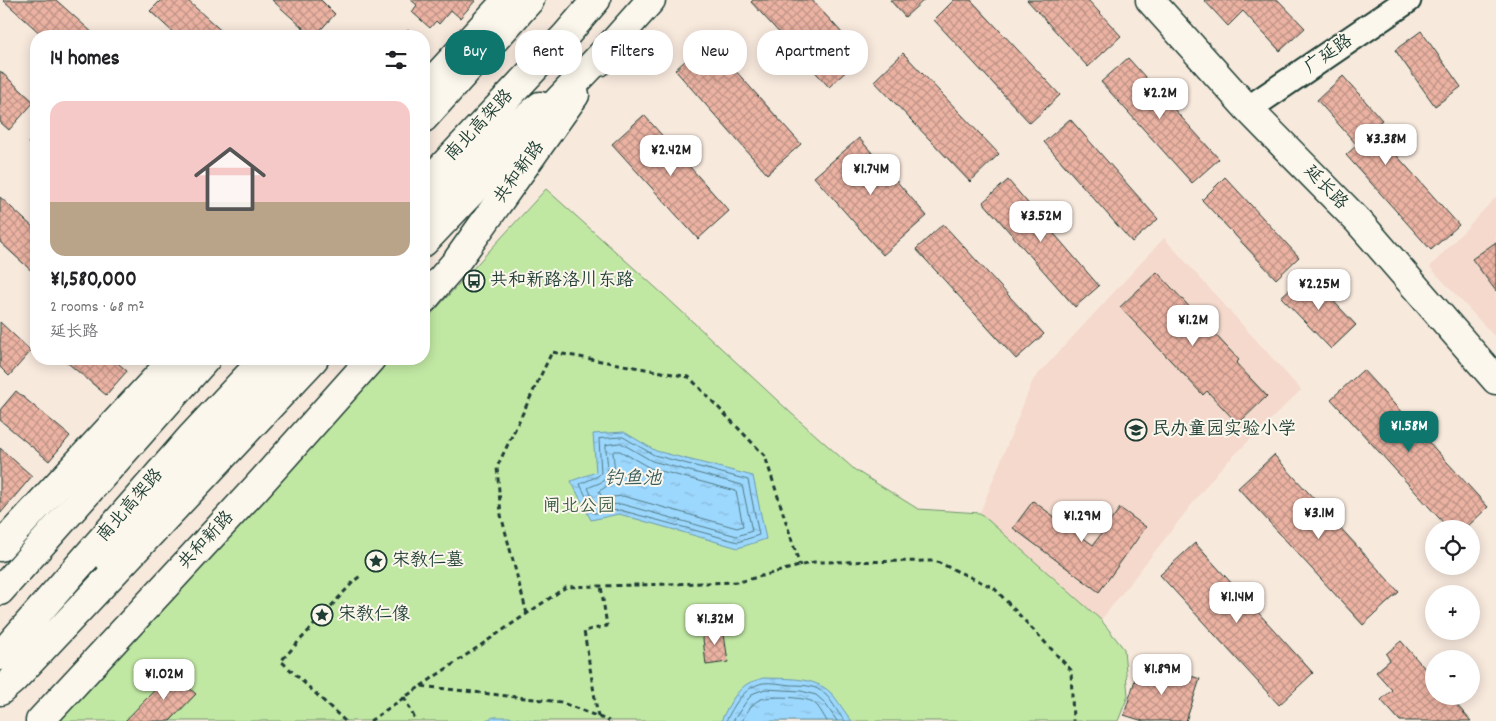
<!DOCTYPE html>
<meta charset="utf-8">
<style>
:root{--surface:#fff;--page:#f6f6f6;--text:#202124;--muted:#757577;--line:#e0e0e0;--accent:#0f766e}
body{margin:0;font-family:Dekko,"LXGW WenKai TC",sans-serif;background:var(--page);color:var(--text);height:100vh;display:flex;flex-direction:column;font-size:19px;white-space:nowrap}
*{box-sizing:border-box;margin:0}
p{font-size:16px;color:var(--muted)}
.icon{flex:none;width:28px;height:28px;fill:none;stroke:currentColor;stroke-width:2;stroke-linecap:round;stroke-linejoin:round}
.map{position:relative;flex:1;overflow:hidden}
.side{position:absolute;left:30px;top:30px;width:400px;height:335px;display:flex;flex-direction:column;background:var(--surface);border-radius:20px;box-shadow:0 2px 12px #0003}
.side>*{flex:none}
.hud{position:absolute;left:445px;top:30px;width:475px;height:45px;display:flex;gap:10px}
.buttons{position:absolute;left:1425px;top:520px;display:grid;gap:10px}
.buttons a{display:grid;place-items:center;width:55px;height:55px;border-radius:50%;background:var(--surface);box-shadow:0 2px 12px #0003;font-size:25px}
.price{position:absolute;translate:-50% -42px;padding:0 11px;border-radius:10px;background:#fff;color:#222;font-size:16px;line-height:32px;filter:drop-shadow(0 1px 2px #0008)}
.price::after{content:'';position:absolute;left:50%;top:30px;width:15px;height:11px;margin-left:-8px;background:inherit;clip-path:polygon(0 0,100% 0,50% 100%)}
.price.active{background:var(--accent);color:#fff}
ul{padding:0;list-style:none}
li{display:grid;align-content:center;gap:10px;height:265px;padding:0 20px}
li+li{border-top:1px solid var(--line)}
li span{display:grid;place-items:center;height:155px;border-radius:15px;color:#555}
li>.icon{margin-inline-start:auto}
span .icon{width:90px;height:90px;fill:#fffc;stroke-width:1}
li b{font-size:21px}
h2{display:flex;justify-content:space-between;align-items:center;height:60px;padding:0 20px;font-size:21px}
.tag{padding:0 18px;border-radius:20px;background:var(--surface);box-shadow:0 2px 12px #0003;font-size:18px;line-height:45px}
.tag.active{background:var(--accent);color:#fff}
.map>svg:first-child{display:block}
.built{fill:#f4d9cc}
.green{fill:#c1e8a3;stroke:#70926c}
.water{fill:url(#water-ripples);stroke:#6a99ad}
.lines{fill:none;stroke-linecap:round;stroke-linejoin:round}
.shore{stroke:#517b84;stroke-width:1}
.building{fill:url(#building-cross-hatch);stroke:#1f3d34}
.street-casing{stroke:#1f3d34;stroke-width:29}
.secondary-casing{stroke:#1f3d34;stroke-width:31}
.primary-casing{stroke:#1f3d34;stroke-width:31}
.highway-casing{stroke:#1f3d34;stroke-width:31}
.path{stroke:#1f3d34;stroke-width:3;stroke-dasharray:5 4;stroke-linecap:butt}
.street{stroke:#fbf7ec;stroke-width:25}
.secondary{stroke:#fbf7ec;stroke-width:28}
.primary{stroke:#fbf7ec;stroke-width:28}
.highway{stroke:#fbf7ec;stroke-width:28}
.labels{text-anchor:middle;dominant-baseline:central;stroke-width:4;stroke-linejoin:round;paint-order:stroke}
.street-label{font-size:18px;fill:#1f3d34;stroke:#fbf7ec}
.poi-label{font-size:18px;fill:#1f3d34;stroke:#fbf7ec;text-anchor:start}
.park-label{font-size:18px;fill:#3f5f4a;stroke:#fbf7ec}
.water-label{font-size:19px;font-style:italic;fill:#385c5c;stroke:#fbf7ec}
</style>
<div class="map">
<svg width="1496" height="721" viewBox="0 0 1496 721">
<defs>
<pattern id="water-ripples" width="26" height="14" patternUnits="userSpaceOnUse" patternTransform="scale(1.25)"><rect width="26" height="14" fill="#9cd7fd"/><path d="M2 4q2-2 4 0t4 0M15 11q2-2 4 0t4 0" fill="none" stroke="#86b9d9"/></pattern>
<pattern id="building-cross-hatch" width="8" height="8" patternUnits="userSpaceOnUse" patternTransform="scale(1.25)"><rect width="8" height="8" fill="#ecb3a3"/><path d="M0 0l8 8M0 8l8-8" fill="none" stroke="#bf9386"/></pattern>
</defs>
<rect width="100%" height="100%" fill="#f8e9dd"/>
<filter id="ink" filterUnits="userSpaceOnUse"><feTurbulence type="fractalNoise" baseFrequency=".02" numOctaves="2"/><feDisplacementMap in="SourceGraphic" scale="10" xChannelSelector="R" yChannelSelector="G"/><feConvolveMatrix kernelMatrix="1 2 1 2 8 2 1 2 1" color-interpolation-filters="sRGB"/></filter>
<g filter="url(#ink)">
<path class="built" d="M1496,197V338L1430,267Z
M1164,238L1301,390L1218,471L1101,620L980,513L1033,380Z"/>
<path class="green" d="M546,189L665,296L792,414L855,470L918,509L980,513L1101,620L1124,649L1128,696L1118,721H59L390,359H424V322Z"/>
<path class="water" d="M624,432L656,451L753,476L766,539L738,548L619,514L591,520L571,481L596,472L593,434Z
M763,678C785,679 814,676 831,693C838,700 844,712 852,721H721C727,708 735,692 747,684C752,681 758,680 763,678Z
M494,717H508L535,721H483Z"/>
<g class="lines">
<path class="shore" d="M623,437L654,455L748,480L759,535L738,542L620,510L594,513L580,484L598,476L601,473L599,439Z
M621,443L652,461L742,485L752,531L737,536L621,504L597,506L588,488C593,485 599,484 603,481C612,473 605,455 606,445Z
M615,451H620L650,468L736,491L743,526L737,528L623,496L602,498L599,491C618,481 615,473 613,453Z
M726,721C734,705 744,687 763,683C771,682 782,684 790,685C800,685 813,685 821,691C832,698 836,712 845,721
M733,721L748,699L754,693L765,689L801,691L816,695L824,702L837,721
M742,721C746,714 751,704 759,700C768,695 804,697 813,702C819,706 823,715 827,721"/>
</g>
<path class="building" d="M3,0H56L95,35L43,36Z
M161,0H187L227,36H177L150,11Z
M272,0H321L335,14L315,36H312Z
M411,0H473L475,1L460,18L451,10L439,24L436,21L430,28L412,12L417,5Z
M753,0H812L863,56L829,87L751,2Z
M890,0H924L905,17Z
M954,0H971L1060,95L1030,123L934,20Z
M1027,0H1088L1121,36L1088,67Z
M1204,0H1278L1305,28L1280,51L1243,11L1228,26Z
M408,30L415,36H402Z
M1421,31L1461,87L1435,106L1395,50Z
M708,40L801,144L767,174L675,70Z
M903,53L999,154L970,182L874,81Z
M1128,58L1219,159L1192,183L1101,82Z
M0,71L34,102L9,130L0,122Z
M1343,76L1382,120L1373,129L1459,225L1431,250L1346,155L1357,145L1317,100Z
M644,115L729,211L698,239L612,144Z
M1070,119L1158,219L1132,242L1044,142Z
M36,134V150L28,143Z
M859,138L927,216L883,255L814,177Z
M1225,177L1299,257L1276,279L1202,200Z
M1008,180L1099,286L1075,307L983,202Z
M0,197L36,230V275L0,242Z
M943,224L1044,334L1016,359L916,249Z
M1496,242V291L1472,259Z
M1157,272L1239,360L1236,363L1267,396L1238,424L1207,391L1203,395L1120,307Z
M1307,273L1356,325L1331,349L1281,297Z
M0,322L31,351L9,376L0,367Z
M63,359H113L127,371L106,395Z
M1363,370L1488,507L1465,529H1449L1331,399Z
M16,391L70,436L49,461L0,420V410Z
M0,448L32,476L0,514Z
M1274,455L1399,592L1363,625L1238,488Z
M1033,501L1093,545L1120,508L1146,527L1099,592L1013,528Z
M1195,543L1313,673L1279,705L1160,575Z
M723,627L728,662L706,665L702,630Z
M1401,641L1434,679V696H1449L1471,721H1400L1381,700L1392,690L1376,672L1390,660L1386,654Z
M1139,667L1164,675L1167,668L1200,679L1186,721H1143L1124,715Z
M172,672L196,694L170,721H125Z"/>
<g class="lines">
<g class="street-casing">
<path id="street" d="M1248,109L1408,0"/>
</g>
<g class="secondary-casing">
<path id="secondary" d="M1150,0L1248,109L1359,222L1496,380"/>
</g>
<g class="primary-casing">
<path id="primary" d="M599,62L612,44L651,0
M424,90L507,0
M424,206L540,106
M424,299L456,262L575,95
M0,547L174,359
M109,559L288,359
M40,721L256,488L371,359"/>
</g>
<g class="highway-casing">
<path id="highway" d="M424,118L530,0
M424,186L566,35L596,0
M424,242L612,44
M0,591L206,359
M0,656L192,436L264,359
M0,691L14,679L314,359"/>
</g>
<path class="path" d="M527,614L501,515L497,467L552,352L689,377L765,456L800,566
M421,686L566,587L739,582L814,562L935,561L994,588L1071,670L1073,721
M404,697L416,721
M598,717L584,631L607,626L601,586
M345,721L281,661L354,581L360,576
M370,721L421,686L560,702L609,721"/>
<use href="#street" class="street"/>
<use href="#secondary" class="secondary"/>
<use href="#primary" class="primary"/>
<use href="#highway" class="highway"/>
</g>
</g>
<defs>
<g id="bus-ring" transform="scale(1.125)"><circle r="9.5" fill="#fbf7ec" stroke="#1f3d34" stroke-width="1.5"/><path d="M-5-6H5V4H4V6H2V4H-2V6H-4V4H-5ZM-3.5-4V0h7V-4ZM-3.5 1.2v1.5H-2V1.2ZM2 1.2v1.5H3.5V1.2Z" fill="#1f3d34"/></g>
<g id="school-ring" transform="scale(1.125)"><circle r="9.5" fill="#fbf7ec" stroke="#1f3d34" stroke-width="1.5"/><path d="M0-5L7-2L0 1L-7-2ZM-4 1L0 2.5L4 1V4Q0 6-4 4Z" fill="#1f3d34"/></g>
<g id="sight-ring" transform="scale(1.125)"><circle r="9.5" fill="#fbf7ec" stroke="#1f3d34" stroke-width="1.5"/><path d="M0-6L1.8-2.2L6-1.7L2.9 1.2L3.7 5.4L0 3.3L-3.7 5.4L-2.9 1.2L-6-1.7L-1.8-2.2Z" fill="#1f3d34"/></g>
</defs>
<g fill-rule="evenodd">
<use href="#bus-ring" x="474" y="281"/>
<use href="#school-ring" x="1136" y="430"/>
<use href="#sight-ring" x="376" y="561"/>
<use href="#sight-ring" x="322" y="615"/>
</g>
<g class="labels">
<g class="street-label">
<text transform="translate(1329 55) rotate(-35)">广延路</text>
<text transform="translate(480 126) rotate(-47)">南北高架路</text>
<text transform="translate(520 173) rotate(-54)">共和新路</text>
<text transform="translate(1325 188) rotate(46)">延长路</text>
<text transform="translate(131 506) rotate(-49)">南北高架路</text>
<text transform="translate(207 541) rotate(-47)">共和新路</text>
</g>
<g class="poi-label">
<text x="490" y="281">共和新路洛川东路</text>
<text x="1152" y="430">民办童园实验小学</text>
<text x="392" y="561">宋教仁墓</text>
<text x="338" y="615">宋教仁像</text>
</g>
<g class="park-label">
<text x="579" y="507">闸北公园</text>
</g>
<g class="water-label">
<text x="633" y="480">钓鱼池</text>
</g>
</g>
</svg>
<div class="buttons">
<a><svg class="icon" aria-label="locate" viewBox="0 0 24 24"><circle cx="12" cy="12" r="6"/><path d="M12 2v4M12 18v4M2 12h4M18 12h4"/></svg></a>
<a>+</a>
<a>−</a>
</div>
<b class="price" style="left:1160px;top:120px">¥2.2M</b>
<b class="price" style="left:1386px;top:166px">¥3.38M</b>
<b class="price" style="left:671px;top:177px">¥2.42M</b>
<b class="price" style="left:871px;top:196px">¥1.74M</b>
<b class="price" style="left:1041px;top:243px">¥3.52M</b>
<b class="price" style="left:1319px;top:311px">¥2.25M</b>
<b class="price" style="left:1193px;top:347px">¥1.2M</b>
<b class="price active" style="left:1409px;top:453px">¥1.58M</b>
<b class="price" style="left:1319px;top:540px">¥3.1M</b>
<b class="price" style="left:1082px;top:543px">¥1.29M</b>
<b class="price" style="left:1237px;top:624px">¥1.14M</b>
<b class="price" style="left:715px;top:646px">¥1.32M</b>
<b class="price" style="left:1162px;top:696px">¥1.89M</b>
<b class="price" style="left:164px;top:701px">¥1.02M</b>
<div class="hud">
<a class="tag active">Buy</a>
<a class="tag">Rent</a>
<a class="tag">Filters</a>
<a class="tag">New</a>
<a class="tag">Apartment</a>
</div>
<section class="side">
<h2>14 homes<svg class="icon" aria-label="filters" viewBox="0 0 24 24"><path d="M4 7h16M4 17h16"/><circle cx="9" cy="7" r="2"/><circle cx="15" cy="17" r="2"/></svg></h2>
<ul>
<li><span style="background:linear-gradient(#f6c9c9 65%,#b9a48a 0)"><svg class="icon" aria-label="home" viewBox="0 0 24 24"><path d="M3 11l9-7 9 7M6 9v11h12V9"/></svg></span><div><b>¥1,580,000</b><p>2 rooms · 68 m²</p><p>延长路</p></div></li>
</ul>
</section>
</div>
